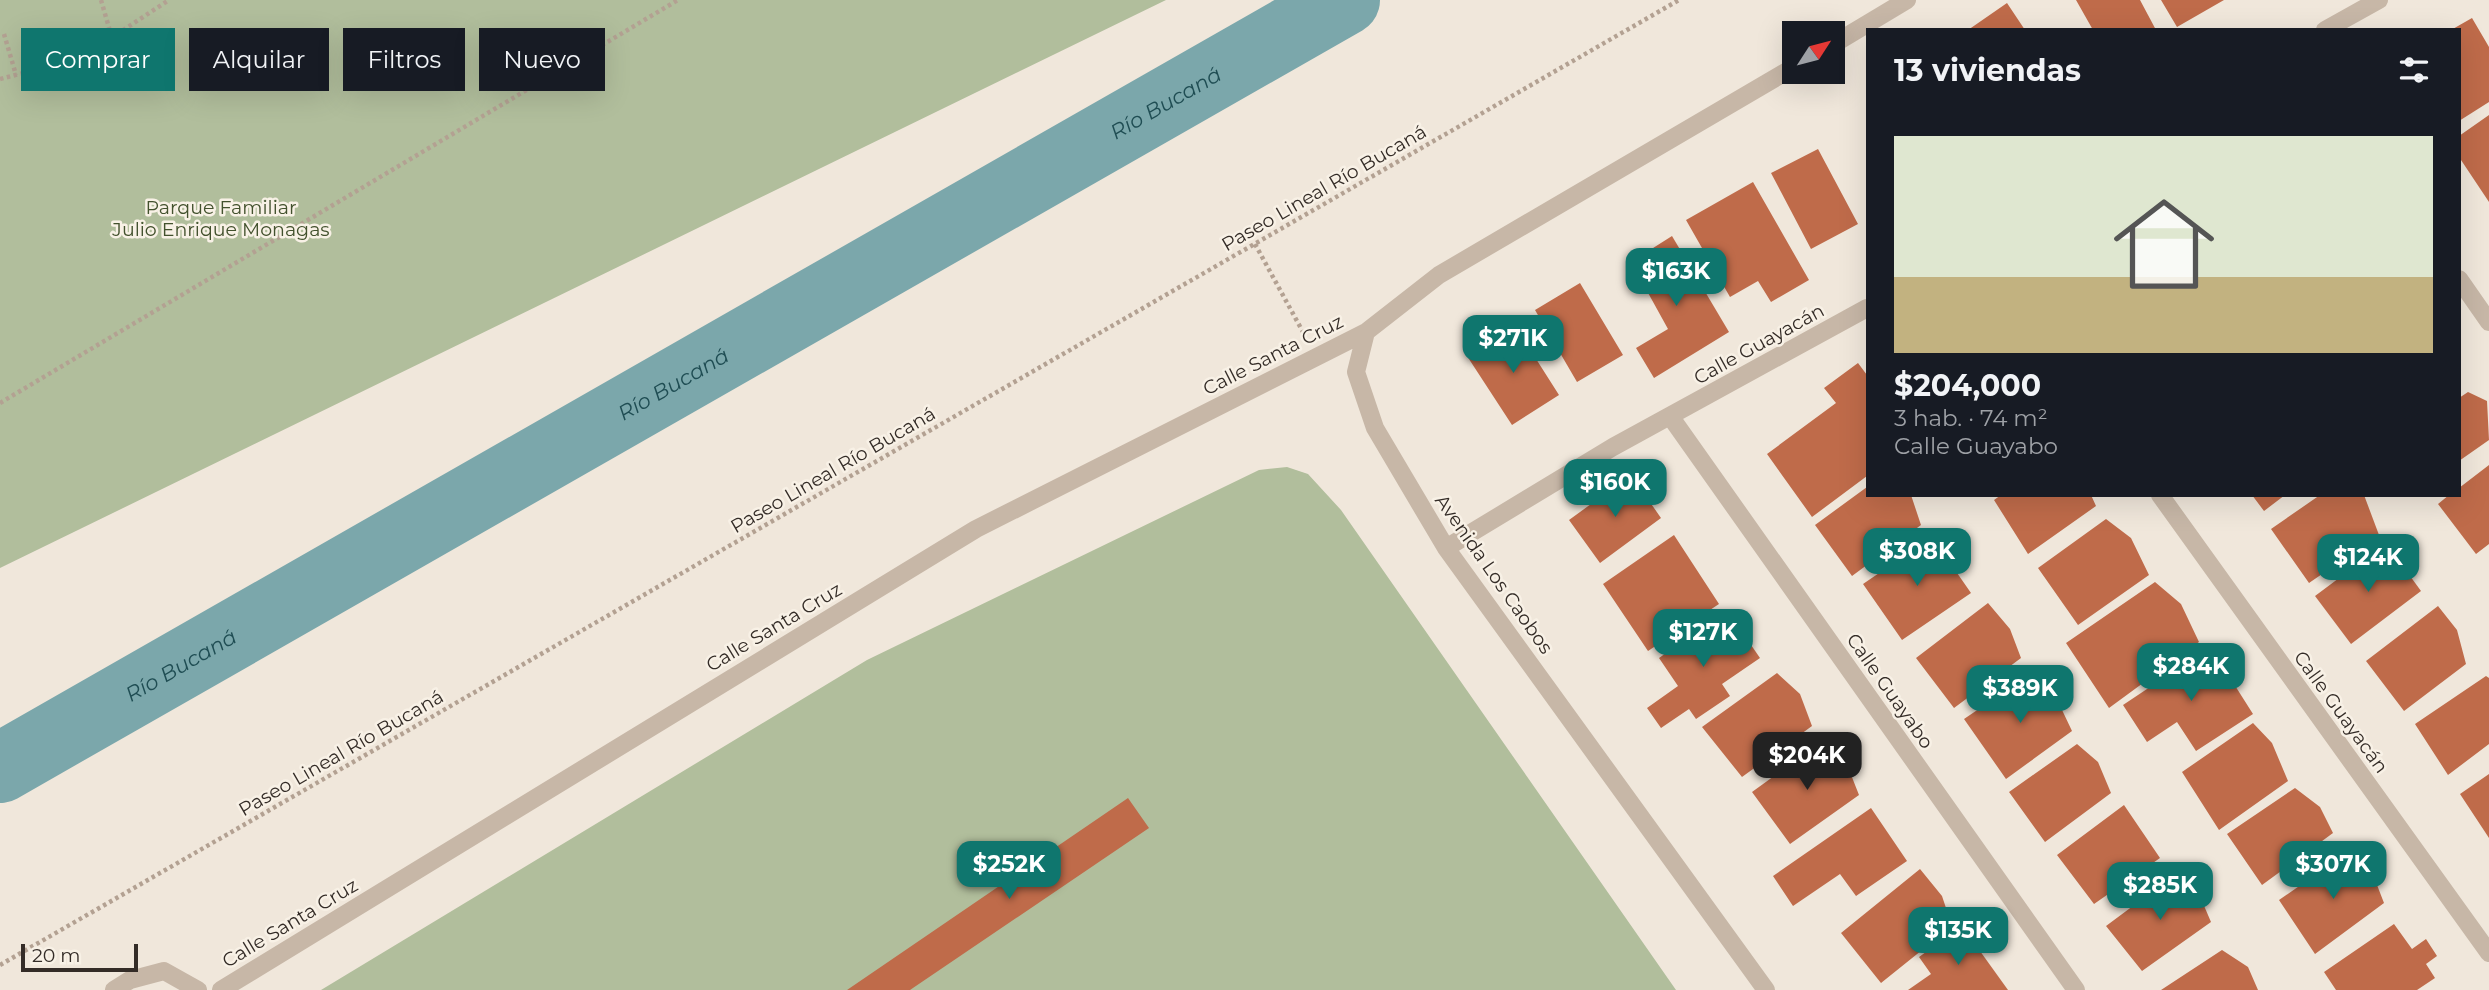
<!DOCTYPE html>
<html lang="es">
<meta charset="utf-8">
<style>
:root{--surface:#171b24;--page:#242831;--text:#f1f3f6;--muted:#9ea1a6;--accent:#0f766e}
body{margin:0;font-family:Montserrat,sans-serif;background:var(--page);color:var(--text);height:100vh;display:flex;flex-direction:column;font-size:26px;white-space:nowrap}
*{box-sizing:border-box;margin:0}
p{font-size:23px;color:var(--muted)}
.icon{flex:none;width:38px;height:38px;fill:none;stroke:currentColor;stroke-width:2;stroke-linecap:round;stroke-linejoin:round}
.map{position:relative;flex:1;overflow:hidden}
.details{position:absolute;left:1866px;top:28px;width:595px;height:469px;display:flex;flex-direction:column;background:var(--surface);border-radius:0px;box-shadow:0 7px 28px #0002}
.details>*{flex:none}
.guide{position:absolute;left:21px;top:28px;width:665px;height:63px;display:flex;gap:14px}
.needle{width:46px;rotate:54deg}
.controls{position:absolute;left:1782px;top:21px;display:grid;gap:14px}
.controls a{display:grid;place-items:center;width:63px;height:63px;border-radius:0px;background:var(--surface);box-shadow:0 7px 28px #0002;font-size:35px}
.scale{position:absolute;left:21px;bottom:18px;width:117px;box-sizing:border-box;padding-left:7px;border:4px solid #342c27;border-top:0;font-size:19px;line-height:24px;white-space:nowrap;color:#342c27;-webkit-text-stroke:5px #f8f1e6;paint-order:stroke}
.price{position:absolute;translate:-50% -60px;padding:0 16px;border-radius:14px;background:var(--accent);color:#fff;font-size:23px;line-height:46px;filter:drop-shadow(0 2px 4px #0008)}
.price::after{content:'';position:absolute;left:50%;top:42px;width:21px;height:16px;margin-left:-10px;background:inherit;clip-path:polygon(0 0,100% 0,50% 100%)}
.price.selected{background:#222;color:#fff}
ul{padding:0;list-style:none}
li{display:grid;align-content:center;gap:14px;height:371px;padding:0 28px}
li span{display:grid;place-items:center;height:217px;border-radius:0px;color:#555}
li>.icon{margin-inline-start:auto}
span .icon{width:126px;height:126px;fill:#fffc;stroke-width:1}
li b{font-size:30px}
h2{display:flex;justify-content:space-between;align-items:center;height:84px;padding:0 28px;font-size:30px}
.pill{padding:0 24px;border-radius:0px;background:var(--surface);box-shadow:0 7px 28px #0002;font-size:24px;line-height:63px}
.pill.selected{background:var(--accent);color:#fff}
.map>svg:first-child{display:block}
.green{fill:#b1be9c}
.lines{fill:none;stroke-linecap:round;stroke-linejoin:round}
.river{stroke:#7ba7ab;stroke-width:70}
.building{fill:#bf6b4a}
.path{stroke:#b3a192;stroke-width:4.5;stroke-dasharray:3.5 3.5;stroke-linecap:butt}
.minor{stroke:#c7b7a7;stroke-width:18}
.labels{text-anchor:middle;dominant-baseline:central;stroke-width:5;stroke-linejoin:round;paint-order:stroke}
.street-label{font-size:19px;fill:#342c27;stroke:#f8f1e6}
.park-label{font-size:19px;fill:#42512d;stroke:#f8f1e6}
.water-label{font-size:21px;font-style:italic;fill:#1f4d53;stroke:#f8f1e6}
</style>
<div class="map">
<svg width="2489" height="990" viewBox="0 0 2489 990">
<rect width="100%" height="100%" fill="#f0e7db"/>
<path class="green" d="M0,0H1166L0,568Z
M1287,467L1308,474L1341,510L1676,990H321L867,660L1259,470Z"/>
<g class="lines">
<path class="river" id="s1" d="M0,768L1345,0"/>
</g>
<path class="building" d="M2076,0H2140L2156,30H2093Z
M2161,0H2224L2177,27Z
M2007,3L2025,30H1968Z
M2472,18L2489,47V102L2459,121V30H2451Z
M2489,115V202L2459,157V136Z
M1818,149L1858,224L1811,249L1771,173Z
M1753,182L1809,280L1771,302L1758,281L1730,297L1686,220Z
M1672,236L1729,332L1654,378L1636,348L1668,329L1631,262Z
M1580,283L1623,355L1577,382L1535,310Z
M1515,326L1559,395L1512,425L1467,356Z
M1858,363L1867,375V476L1812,517L1767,454L1836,403L1824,388Z
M2468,392L2487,401L2489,440L2459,461V398Z
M2489,465V544L2476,554L2438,504L2449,495H2459V488Z
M1631,475L1661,518L1600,563L1569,520Z
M1867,487V495H1911L1921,525L1852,576L1815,525Z
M2001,495H2091L2096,506L2028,554L1994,500Z
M2252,495H2285L2264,511Z
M2320,495H2364L2379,535L2309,583L2271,529Z
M2106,519L2131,538L2149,575L2078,625L2038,568Z
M1674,535L1719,604L1648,651L1603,584Z
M1932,537L1971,593L1902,640L1863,584Z
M2386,543L2421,591L2351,644L2315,596Z
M2155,582L2181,604L2199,642L2109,708L2066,643Z
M1988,603L2010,629L2021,658L1954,708L1916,658Z
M2438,606L2457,630L2466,664L2404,711L2366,661Z
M1727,610L1760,658L1722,684L1730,696L1696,719L1689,709L1661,728L1647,708L1678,686L1659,658Z
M2204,651L2227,673L2253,714L2196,751L2177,722L2147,742L2123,705Z
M1777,673L1800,694L1812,726L1742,777L1702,727Z
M2032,673L2054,693L2072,731L2006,779L1964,719Z
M2486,676L2489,678V744L2448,775L2415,724Z
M2253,723L2272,743L2288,781L2219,830L2182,772Z
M1820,743L1846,762L1859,795L1790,844L1752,792Z
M2077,744L2098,762L2111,793L2045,842L2009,792Z
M2489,774V838L2460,794Z
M2295,788L2320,807L2333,833L2262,885L2227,834Z
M1128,798L1149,828L910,990H847Z
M2124,805L2160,858L2094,904L2057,855Z
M1871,808L1907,861L1856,896L1840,874L1793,906L1773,876Z
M2351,850L2372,872L2384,903L2315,954L2279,900Z
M1920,869L1942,896L1952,926L1881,983L1841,933Z
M2176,874L2199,894L2211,922L2142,971L2106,926Z
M2394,924L2412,949L2426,939L2437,956L2426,964L2435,978L2417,990H2336L2324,972Z
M1962,926L2008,990H1908L1931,974L1919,957Z
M2222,950L2248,967L2258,990H2161Z"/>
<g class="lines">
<path class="path" d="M101,0L112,38
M4,34L16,75
M0,79L54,65L105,42L169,0
M1255,244L1303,332
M0,403L678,0
M0,965L1679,0"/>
<path class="minor" d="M2325,30L2379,0
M1832,45L1907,0
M2459,279L2489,322
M1670,416L2076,990
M2160,495L2489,953
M1446,548L1613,447L1867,308
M114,990L130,980L164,971L198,990
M221,990L976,529L1366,332
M1766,990L1446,548L1375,428L1356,372L1366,332L1439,275L1794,67"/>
</g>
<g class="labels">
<g class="street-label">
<text transform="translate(1324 188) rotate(-30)">Paseo Lineal Río Bucaná</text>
<text transform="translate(1759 344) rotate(-29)">Calle Guayacán</text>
<text transform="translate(1273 355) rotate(-27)">Calle Santa Cruz</text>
<text transform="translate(833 470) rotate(-30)">Paseo Lineal Río Bucaná</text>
<text transform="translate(1494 574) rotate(55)">Avenida Los Caobos</text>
<text transform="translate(774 627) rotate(-31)">Calle Santa Cruz</text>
<text transform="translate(1890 691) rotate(55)">Calle Guayabo</text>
<text transform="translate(2341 712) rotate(54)">Calle Guayacán</text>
<text transform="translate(341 753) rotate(-30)">Paseo Lineal Río Bucaná</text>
<text transform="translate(290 923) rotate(-31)">Calle Santa Cruz</text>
</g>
<g class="park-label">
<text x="221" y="207">Parque Familiar<tspan x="221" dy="22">Julio Enrique Monagas</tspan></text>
</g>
<g class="water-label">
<text stroke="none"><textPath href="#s1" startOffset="1342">Río Bucaná</textPath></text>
<text stroke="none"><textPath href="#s1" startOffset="775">Río Bucaná</textPath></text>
<text stroke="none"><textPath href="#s1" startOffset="208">Río Bucaná</textPath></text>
</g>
</g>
</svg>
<div class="controls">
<a><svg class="needle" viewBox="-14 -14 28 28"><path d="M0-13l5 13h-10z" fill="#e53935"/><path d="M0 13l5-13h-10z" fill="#9ea1a6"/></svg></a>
</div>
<div class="scale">20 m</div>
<b class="price" style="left:1676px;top:308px">$163K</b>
<b class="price" style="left:1513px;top:375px">$271K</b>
<b class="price" style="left:1615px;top:519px">$160K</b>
<b class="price" style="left:1917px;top:588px">$308K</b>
<b class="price" style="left:2368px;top:594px">$124K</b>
<b class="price" style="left:1703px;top:669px">$127K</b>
<b class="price" style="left:2191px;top:703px">$284K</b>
<b class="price" style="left:2020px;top:725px">$389K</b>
<b class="price selected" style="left:1807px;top:792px">$204K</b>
<b class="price" style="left:1009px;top:901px">$252K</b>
<b class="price" style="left:2333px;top:901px">$307K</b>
<b class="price" style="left:2160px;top:922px">$285K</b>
<b class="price" style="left:1958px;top:967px">$135K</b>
<div class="guide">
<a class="pill selected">Comprar</a>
<a class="pill">Alquilar</a>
<a class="pill">Filtros</a>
<a class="pill">Nuevo</a>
</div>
<section class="details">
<h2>13 viviendas<svg class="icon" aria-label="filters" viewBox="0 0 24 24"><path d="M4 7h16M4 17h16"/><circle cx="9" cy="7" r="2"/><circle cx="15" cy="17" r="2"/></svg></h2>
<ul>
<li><span style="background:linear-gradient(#dfe7d0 65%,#c2b280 0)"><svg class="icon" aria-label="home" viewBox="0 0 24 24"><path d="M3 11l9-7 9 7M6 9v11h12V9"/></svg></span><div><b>$204,000</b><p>3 hab. · 74 m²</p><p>Calle Guayabo</p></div></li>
</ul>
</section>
</div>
